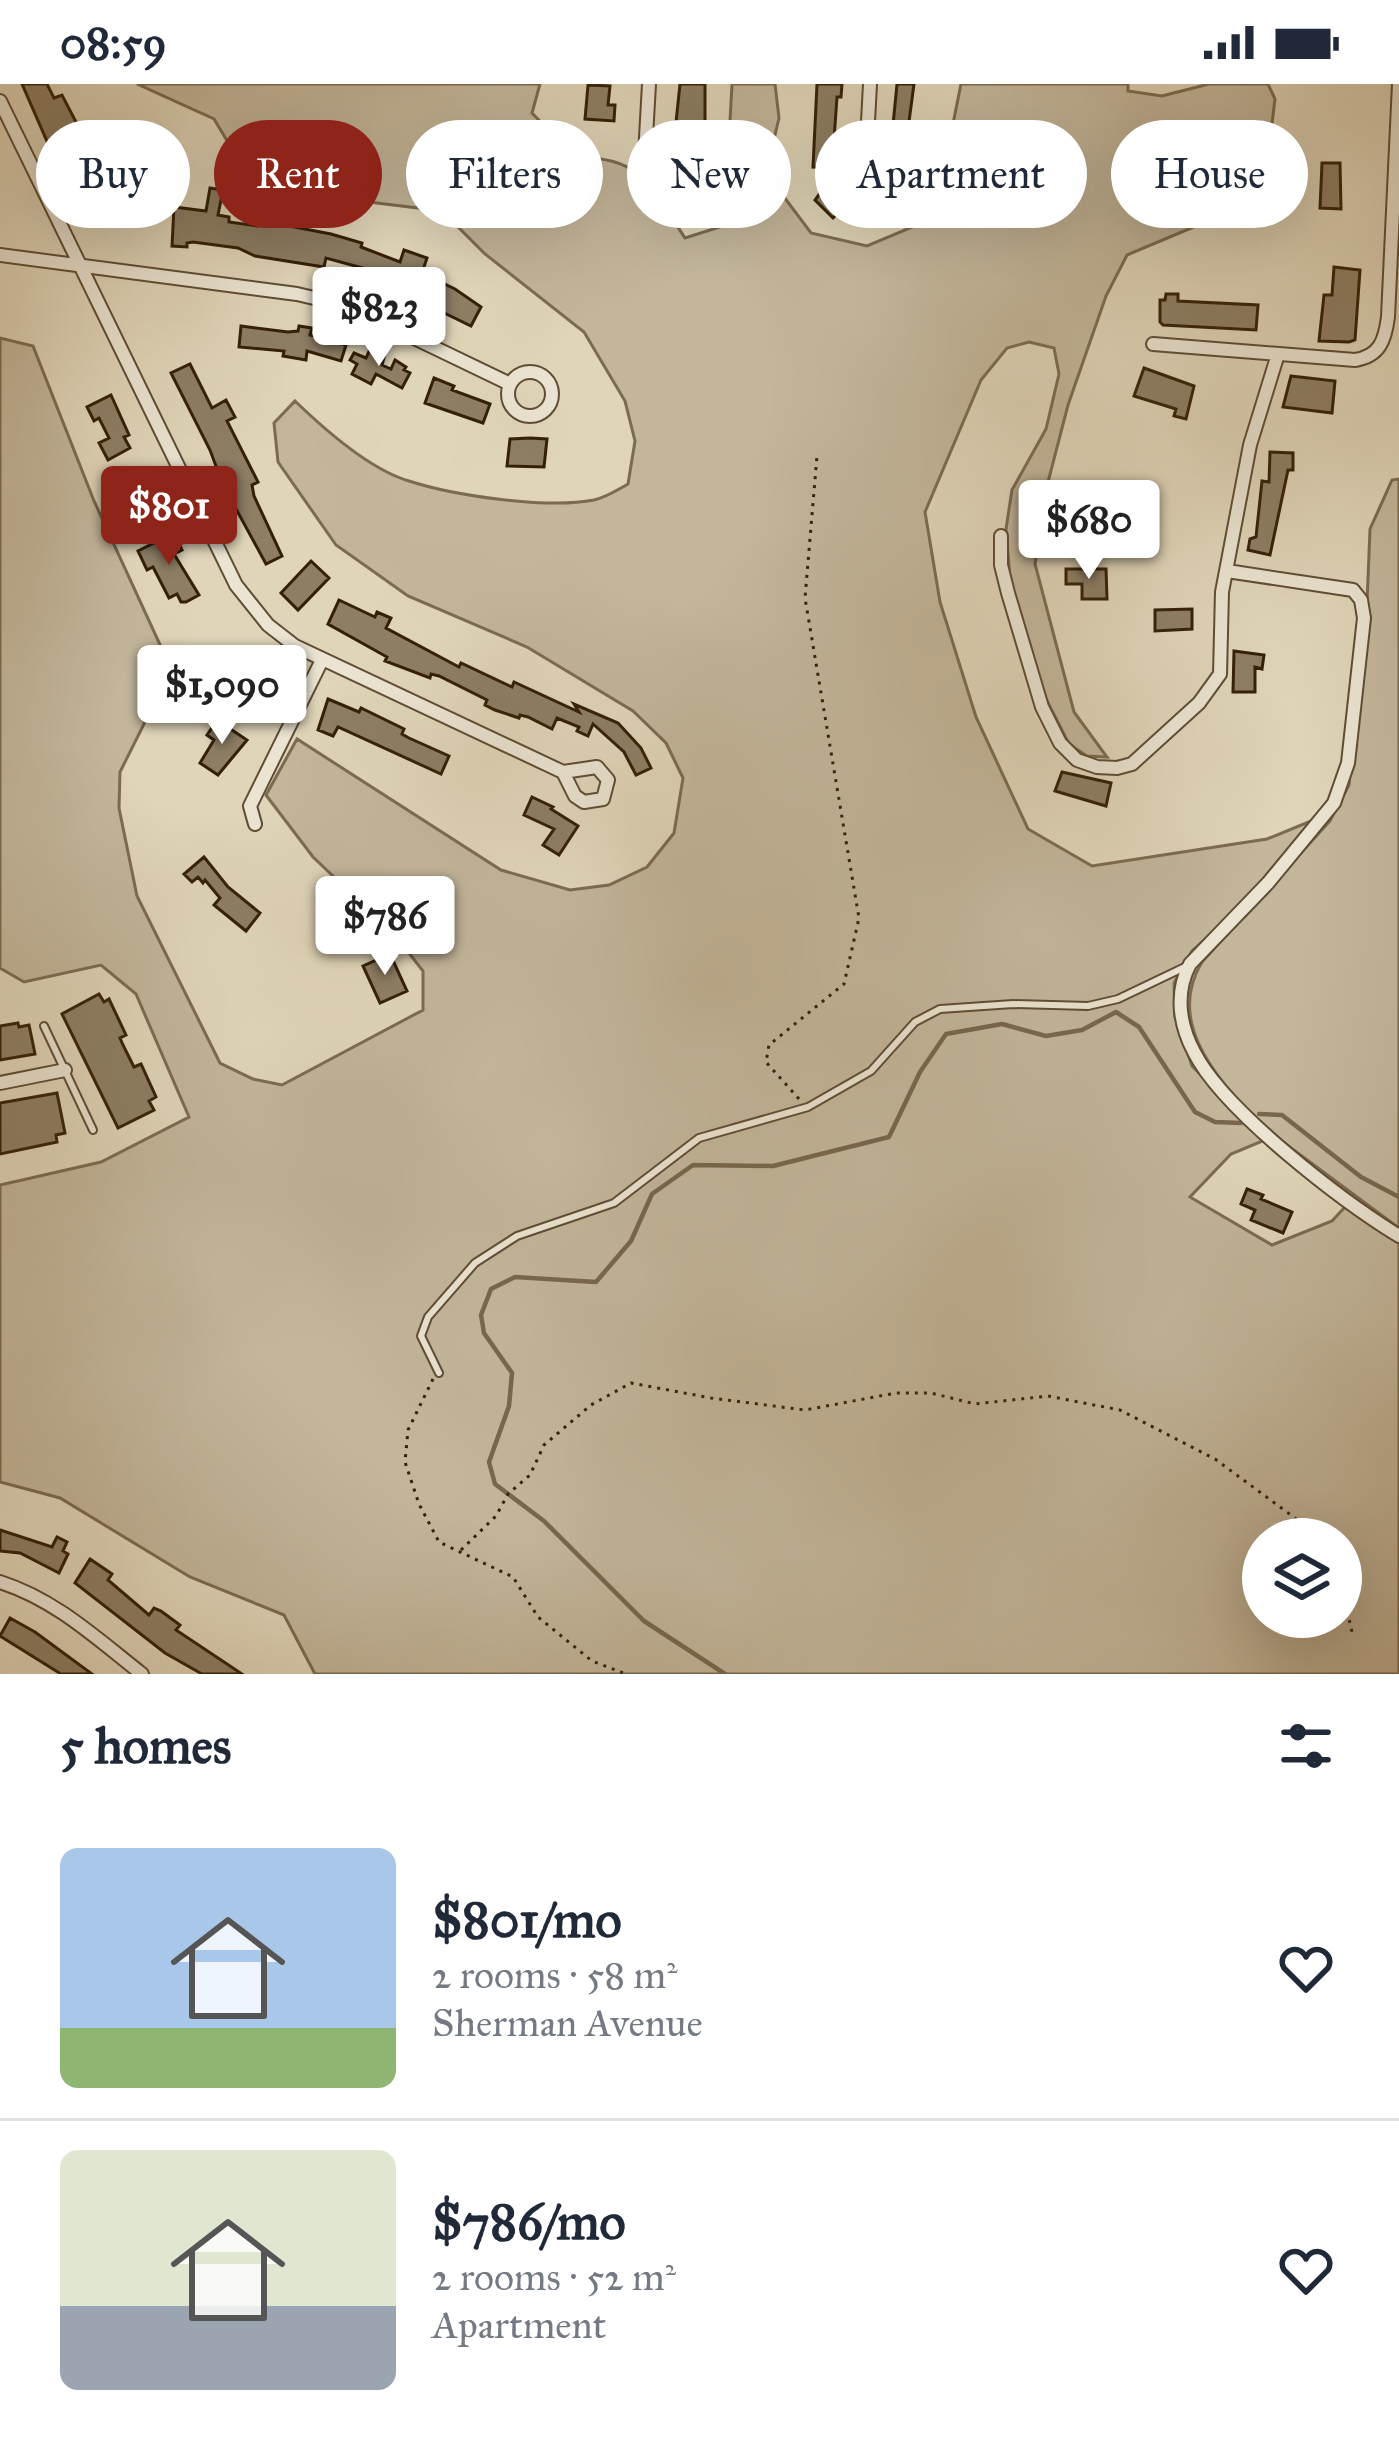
<!DOCTYPE html>
<meta charset="utf-8">
<style>
:root{--surface:#fff;--page:#f2f2f3;--text:#1f2937;--muted:#747a83;--line:#e0e1e3;--accent:#8f2418}
body{margin:0;font-family:"IM FELL Great Primer",serif;background:var(--page);color:var(--text);height:100vh;display:flex;flex-direction:column;font-size:45px;white-space:nowrap}
*{box-sizing:border-box;margin:0}
p{font-size:39px;color:var(--muted)}
.icon{flex:none;width:66px;height:66px;fill:none;stroke:currentColor;stroke-width:2;stroke-linecap:round;stroke-linejoin:round}
.map{position:relative;height:1590px;overflow:hidden}
.details{display:flex;flex-direction:column;background:var(--surface);flex:1}
.details>*{flex:none}
.guide{position:absolute;left:36px;top:36px;width:1329px;height:108px;display:flex;gap:24px}
.buttons{position:absolute;left:1242px;top:1434px;display:grid;gap:24px}
.buttons a{display:grid;place-items:center;width:120px;height:120px;border-radius:50%;background:var(--surface);box-shadow:0 12px 48px #0002;font-size:60px}
.price{position:absolute;translate:-50% -102px;padding:0 27px;border-radius:12px;background:#fff;color:#222;font-size:39px;line-height:78px;filter:drop-shadow(0 3px 6px #0008)}
.price::after{content:'';position:absolute;left:50%;top:72px;width:36px;height:27px;margin-left:-18px;background:inherit;clip-path:polygon(0 0,100% 0,50% 100%)}
.price.selected{background:var(--accent);color:#fff}
ul{padding:0;list-style:none}
li{display:flex;align-items:center;gap:36px;height:300px;padding:0 60px}
li+li{border-top:3px solid var(--line)}
li span{display:grid;place-items:center;flex:none;width:336px;height:240px;border-radius:18px;color:#555}
li>.icon{margin-inline-start:auto}
span .icon{width:144px;height:144px;fill:#fffc;stroke-width:1}
li b{font-size:51px}
h2{display:flex;justify-content:space-between;align-items:center;height:144px;padding:0 60px;font-size:51px}
.pill{padding:0 42px;border-radius:54px;background:var(--surface);box-shadow:0 12px 48px #0002;font-size:42px;line-height:108px}
.pill.selected{background:var(--accent);color:#fff}
.status{display:flex;justify-content:space-between;align-items:center;height:84px;padding:0 60px;background:var(--surface);direction:ltr}
.status svg{height:33px;fill:currentColor}
.map>svg:first-child{display:block}
.green{fill:#c3b69b;stroke:#7c6b51;stroke-width:3;fill-rule:evenodd}
.lines{fill:none;stroke-linecap:round;stroke-linejoin:round}
.stream{stroke:#78674d;stroke-width:4.5}
.building{fill:#8d7e64;stroke:#342007;stroke-width:3}
.lane-casing{stroke:#5f4d34;stroke-width:10}
.street-casing{stroke:#5f4d34;stroke-width:16}
.path{stroke:#342007;stroke-width:3;stroke-dasharray:3 6;stroke-linecap:butt}
.lane{stroke:#ebe4d2;stroke-width:6}
.street{stroke:#ebe4d2;stroke-width:12}
</style>
<div class="status"><b>08:59</b><svg viewBox="0 0 49 12"><path d="M0 12V9h3v3zM5 12V6h3v6zM10 12V3h3v9zM15 12V0h3v12zM26 1h20v11H26zM47 4h2v5h-2z"/></svg></div>
<div class="map">
<svg width="1399" height="1590" viewBox="0 0 1399 1590">
<rect width="100%" height="100%" fill="#e0d5b9"/>
<filter id="stains"><feTurbulence type="fractalNoise" baseFrequency=".00167" numOctaves="4"/><feColorMatrix values="0 0 0 0 .2 0 0 0 0 .09 0 0 0 0 .02 0 0 0 .5 -.17"/></filter>
<radialGradient id="worn" r=".72"><stop offset=".6" stop-color="#630" stop-opacity="0"/><stop offset="1" stop-color="#630" stop-opacity=".3"/></radialGradient>
<path class="green" d="M137,0H540L532,29L576,74C642,71 652,105 685,154L726,141L737,123L728,75L732,0H775L779,34L766,89L811,149L867,162L934,134L961,0H1128V7L1162,12L1209,0H1268L1275,15L1267,81L1239,124L1127,171L1106,212L1068,321L1048,398L1035,480L1074,628L1107,673L1087,672L1069,660L1045,613L1010,494L1006,445L1012,406L1046,345L1059,290L1054,264L1029,258L1007,264L981,296L925,428L940,518L976,633L1028,745L1092,782L1267,755L1316,735L1229,834L1192,867L1174,899L1175,933L1192,982L1265,1056L1231,1070L1190,1113L1272,1161L1332,1137L1346,1122L1399,1157V1590H315L284,1531L190,1493L60,1414L0,1398V1101L101,1078L189,1033L136,910L101,881L24,898L0,884V254L33,262L94,417L162,565L151,626L120,688L119,724L137,812L220,979L253,995L282,1001L423,926V887L395,851L313,773L266,711L297,655L501,786L570,806L609,801L647,783L674,749L683,694L666,659L633,627L527,563L408,512L336,461L278,378L274,339L295,317C323,344 371,386 409,397C455,412 548,425 594,416C607,413 617,406 628,400L635,357L625,317L584,248L485,170L442,127L279,107L241,80L214,35ZM1263,1455H1341V1533H1263Z
M1399,395V1144L1283,1058H1274C1233,1008 1160,947 1202,878L1330,737L1349,701L1367,520L1370,445L1392,396Z"/>
<g class="lines">
<path class="stream" d="M1259,1030L1282,1031L1361,1093L1399,1113
M725,1590L644,1537L544,1437L495,1400L489,1378L509,1322L512,1289L484,1249L481,1231L491,1205L515,1193L596,1198L631,1157L652,1110L693,1081L773,1082L889,1053L920,988L946,950L1002,940L1046,952L1082,946L1116,928L1139,943L1195,1028L1215,1038L1241,1039"/>
</g>
<path class="building" d="M22,0H47L54,14L62,11L88,61L82,64L104,107L113,103L120,120L94,132L58,68L53,71Z
M680,0H705V71L700,104L674,100L685,49L675,48Z
M817,0H842L841,13H837L832,84L813,83Z
M897,0H914L906,60H910L908,84L889,82Z
M588,1L610,2L608,21H615L614,37L585,35Z
M1322,79H1340L1341,125L1320,124Z
M828,98L846,118L859,121L855,135L840,127L833,134L815,116Z
M210,104L223,106L218,131L229,133V138L257,142L258,136L331,150L362,159L361,163L400,178L404,166L427,174L422,189L455,205L481,223L471,242L436,225L434,230L422,224L432,205L410,197L407,205L368,191L370,186L326,174L324,183L255,172L238,164L193,158L187,159V163L172,162L174,123L206,127Z
M1334,183L1360,186L1355,256L1349,258L1319,257L1324,211H1332Z
M1166,210H1178V217L1258,221L1256,246L1163,241L1160,238V216H1165Z
M241,242L288,248L298,247L299,242L312,244L310,251L346,261L341,277L307,267L306,276L283,272L284,267L239,263Z
M371,263L385,270L382,281L391,285L395,276L406,283L404,286L410,289L402,304L376,290L371,300L352,290L357,280L350,276L354,269L366,274Z
M190,280L212,324L226,316L235,333L227,337L258,398L252,401L254,412L282,472L266,480L223,401L210,366L171,289Z
M1144,284L1194,302L1186,335L1174,332L1176,325L1134,312Z
M1291,292L1335,297L1332,329L1283,323Z
M434,294L454,302L452,306L490,320L483,339L425,319Z
M111,311L129,351L124,353L130,364L108,376L99,359L109,354L99,334L94,337L87,323Z
M530,354L547,355L544,383L507,382L510,355Z
M1270,368L1293,369V386H1288L1270,471L1248,466L1250,455L1256,453L1262,397L1269,398Z
M135,403L138,410L154,404L159,415L153,418L156,424L133,436L121,411Z
M174,449L182,466L174,470L199,511L186,518H181L177,510L169,514L153,483L147,486L138,467Z
M311,477L329,494L298,526L281,509Z
M1066,485H1106L1107,515H1082V500H1066Z
M339,516L375,533L377,528L391,534L386,544L459,583L461,579L512,603L514,598L579,628L574,620L618,639L641,664L651,684L636,691L624,668L593,640L588,652L577,647L579,643L557,634L552,645L528,633L520,631L519,634L495,626L485,621L487,616L439,592L431,590L430,594L385,577L387,573L328,540Z
M1192,525V545L1155,547V526Z
M1234,567L1264,571L1262,585L1255,583V608H1233Z
M328,615L359,628L361,624L404,645L402,650L409,654L449,672L441,690L338,643L333,652L318,646Z
M217,636L247,656L218,691L200,679L214,656L207,651Z
M1062,688L1111,699L1106,722L1055,707Z
M532,713L553,723L551,725L578,742L559,771L543,761L554,745L524,731Z
M204,773L228,803L260,829L246,847L214,821L220,814L205,796L203,799L198,793L192,798L184,790Z
M390,870L407,907L380,919L363,882Z
M99,910L104,918L109,915L126,951L120,954L123,961L134,983L141,980L156,1013L149,1017L154,1026L118,1044L62,930Z
M18,939L19,943L29,941L35,970L0,976V942Z
M57,1009L65,1049L56,1051L57,1058L0,1070V1019Z
M1247,1105L1263,1111L1261,1115L1292,1128L1283,1149L1251,1136L1255,1126L1241,1120Z
M0,1446L52,1463L57,1453L67,1458L63,1467L68,1470L59,1489L20,1469L0,1467Z
M90,1475L112,1490L108,1496L149,1531L154,1524L161,1527L180,1541L176,1546L242,1590H202L165,1569L75,1499Z
M10,1534L35,1548L92,1590H61L0,1552Z"/>
<g class="lines">
<g class="lane-casing">
<path id="lane" d="M44,942L93,1046
M439,1289L421,1252L428,1233L475,1179L517,1152L614,1119L699,1054L808,1023L871,987L915,938L940,925L1013,920L1088,922L1118,915L1187,882"/>
</g>
<g class="street-casing">
<path id="street" d="M0,17L236,501L268,541L295,562L563,688L575,712L584,718L603,715L608,696L597,683L563,688
M645,71L649,0
M865,94L870,0
M0,171L297,210L348,222L510,300
M1153,260L1355,276C1380,272 1385,256 1388,233L1399,0
M508 310a22 22 0 1 1 44 0a22 22 0 1 1-44 0Z
M1001,452V481L1008,509L1042,623L1060,659L1077,676L1097,683L1117,684L1132,680L1199,619L1220,590L1222,508L1250,361L1278,270
M1227,487L1353,506L1361,516L1364,534L1348,679L1334,719L1268,799L1190,880C1175,908 1179,940 1194,968C1223,1026 1342,1117 1399,1152
M255,740L250,722L322,576
M0,999L65,986
M0,1498C56,1516 96,1554 142,1590"/>
</g>
<path class="path" d="M799,1015L766,978L769,961L844,900L859,834L805,514L817,372
M433,1295L408,1346L405,1378L419,1420L439,1458L513,1493L538,1533L592,1577L626,1590
M461,1466L496,1432L508,1410L530,1391L544,1361L591,1321L631,1299L711,1314L805,1326L896,1309H931L975,1320L1048,1312L1120,1326L1215,1375L1299,1437L1314,1455
M1341,1501L1353,1552"/>
<use href="#lane" class="lane"/>
<use href="#street" class="street"/>
</g>
<rect width="100%" height="100%" filter="url(#stains)"/>
<rect width="100%" height="100%" fill="url(#worn)"/>
</svg>
<div class="buttons">
<a><svg class="icon" aria-label="layers" viewBox="0 0 24 24"><path d="M12 4l9 5-9 5-9-5zM3 14l9 5 9-5"/></svg></a>
</div>
<b class="price" style="left:379px;top:285px">$823</b>
<b class="price selected" style="left:169px;top:484px">$801</b>
<b class="price" style="left:1089px;top:498px">$680</b>
<b class="price" style="left:222px;top:663px">$1,090</b>
<b class="price" style="left:385px;top:894px">$786</b>
<div class="guide">
<a class="pill">Buy</a>
<a class="pill selected">Rent</a>
<a class="pill">Filters</a>
<a class="pill">New</a>
<a class="pill">Apartment</a>
<a class="pill">House</a>
</div>
</div>
<section class="details">
<h2>5 homes<svg class="icon" aria-label="filters" viewBox="0 0 24 24"><path d="M4 7h16M4 17h16"/><circle cx="9" cy="7" r="2"/><circle cx="15" cy="17" r="2"/></svg></h2>
<ul>
<li><span style="background:linear-gradient(#a9c7e8 75%,#8fb573 0)"><svg class="icon" aria-label="home" viewBox="0 0 24 24"><path d="M3 11l9-7 9 7M6 9v11h12V9"/></svg></span><div><b>$801/mo</b><p>2 rooms · 58 m²</p><p>Sherman Avenue</p></div><svg class="icon" aria-label="heart" viewBox="0 0 24 24"><path d="M12 20l-8-8c-3-5 5-10 8-4 3-6 11-1 8 4z"/></svg></li>
<li><span style="background:linear-gradient(#dfe7d0 65%,#9aa5b1 0)"><svg class="icon" aria-label="home" viewBox="0 0 24 24"><path d="M3 11l9-7 9 7M6 9v11h12V9"/></svg></span><div><b>$786/mo</b><p>2 rooms · 52 m²</p><p>Apartment</p></div><svg class="icon" aria-label="heart" viewBox="0 0 24 24"><path d="M12 20l-8-8c-3-5 5-10 8-4 3-6 11-1 8 4z"/></svg></li>
</ul>
</section>
